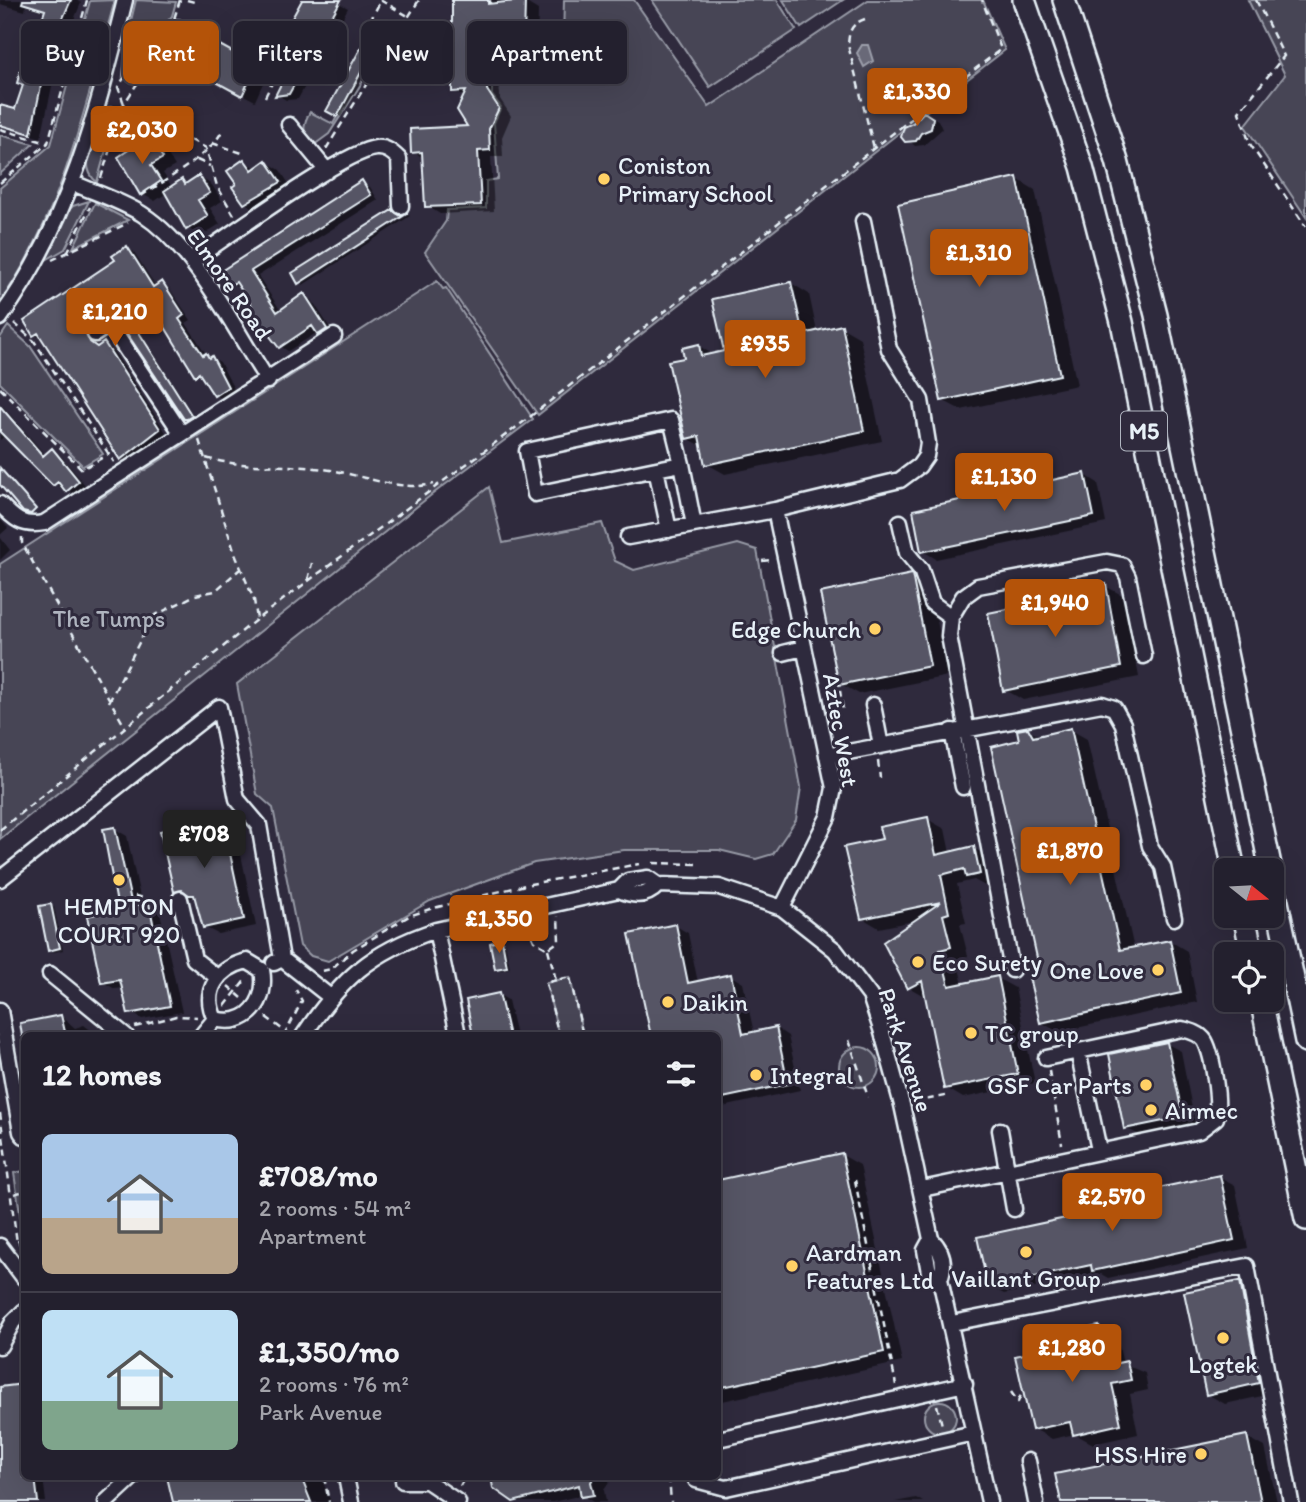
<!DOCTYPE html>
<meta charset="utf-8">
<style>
:root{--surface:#23202e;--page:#2f2d3a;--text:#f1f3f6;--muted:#a3a3aa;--line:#403e4a;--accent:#b45309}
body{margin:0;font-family:Itim,sans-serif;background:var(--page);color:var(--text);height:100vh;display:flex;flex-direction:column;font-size:26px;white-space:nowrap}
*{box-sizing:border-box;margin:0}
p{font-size:23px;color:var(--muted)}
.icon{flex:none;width:38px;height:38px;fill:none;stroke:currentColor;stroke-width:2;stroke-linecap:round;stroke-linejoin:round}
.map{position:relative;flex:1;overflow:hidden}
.details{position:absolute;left:21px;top:1032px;width:700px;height:448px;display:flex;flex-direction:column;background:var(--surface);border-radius:10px;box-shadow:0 7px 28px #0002,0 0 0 2px var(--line)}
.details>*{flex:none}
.banner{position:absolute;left:21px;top:21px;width:700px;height:63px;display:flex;gap:14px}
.needle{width:46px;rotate:108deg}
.fabs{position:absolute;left:1214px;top:858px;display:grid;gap:14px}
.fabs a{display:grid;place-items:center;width:70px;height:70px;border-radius:10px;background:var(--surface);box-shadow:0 7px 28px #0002,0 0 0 2px var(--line);font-size:35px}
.price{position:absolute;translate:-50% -60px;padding:0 16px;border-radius:7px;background:var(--accent);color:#fff;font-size:23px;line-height:46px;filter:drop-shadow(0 2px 4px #0008)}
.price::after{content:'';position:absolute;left:50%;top:42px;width:21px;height:16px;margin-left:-10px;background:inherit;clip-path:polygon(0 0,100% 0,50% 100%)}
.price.selected{background:#222;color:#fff}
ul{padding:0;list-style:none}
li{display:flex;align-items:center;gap:21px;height:175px;padding:0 21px}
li+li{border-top:2px solid var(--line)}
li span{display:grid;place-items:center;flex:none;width:196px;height:140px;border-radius:10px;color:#555}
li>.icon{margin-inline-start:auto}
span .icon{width:84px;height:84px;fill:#fffc;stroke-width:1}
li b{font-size:30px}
h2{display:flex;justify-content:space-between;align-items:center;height:84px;padding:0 21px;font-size:30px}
.pill{padding:0 24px;border-radius:10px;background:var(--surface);box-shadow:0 7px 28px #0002,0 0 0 2px var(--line);font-size:24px;line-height:63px}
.pill.selected{background:var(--accent);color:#fff}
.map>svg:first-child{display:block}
.green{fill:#464455;stroke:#979aa6;stroke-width:2}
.water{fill:#696978;stroke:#9c9fab;stroke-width:2}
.shadow{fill:#0007}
.building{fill:#575565;stroke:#e8f1f8;stroke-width:2}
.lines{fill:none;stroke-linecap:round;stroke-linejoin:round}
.minor-casing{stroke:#e8f1f8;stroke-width:19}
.highway-casing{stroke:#e8f1f8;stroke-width:26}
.path{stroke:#e8f1f8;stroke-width:2.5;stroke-dasharray:7 5;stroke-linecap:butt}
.minor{stroke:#2f2a3d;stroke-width:14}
.highway{stroke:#2f2a3d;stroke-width:21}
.poi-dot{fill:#ffd166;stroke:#2f2a3d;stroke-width:2.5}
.labels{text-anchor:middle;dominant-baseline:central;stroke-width:6;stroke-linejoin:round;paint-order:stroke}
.shield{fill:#2f2a3d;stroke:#b0b5c0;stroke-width:2}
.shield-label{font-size:23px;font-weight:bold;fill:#e8f1f8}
.poi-label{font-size:24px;fill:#e8f1f8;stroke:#2f2a3d;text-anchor:start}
.street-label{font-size:24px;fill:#e8f1f8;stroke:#2f2a3d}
.park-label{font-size:24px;fill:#afb4bf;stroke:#2f2a3d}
</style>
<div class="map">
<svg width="1306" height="1502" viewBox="0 0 1306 1502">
<rect width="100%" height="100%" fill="#2f2a3d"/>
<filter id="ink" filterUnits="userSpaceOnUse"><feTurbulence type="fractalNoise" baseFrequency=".0143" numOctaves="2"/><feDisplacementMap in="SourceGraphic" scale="14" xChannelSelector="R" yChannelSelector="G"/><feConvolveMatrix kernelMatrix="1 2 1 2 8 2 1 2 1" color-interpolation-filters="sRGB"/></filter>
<g filter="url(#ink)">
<path class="green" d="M115,0C86,103 63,213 0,302V188L51,145L90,1Z
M136,0L176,2L172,16L123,75L128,33Z
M564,0H634L709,107L868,0H983L1005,50L538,415L425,252L446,221L447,210L486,208V181L498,179L494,123L501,107L492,95V64L571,57L570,44L563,41Z
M652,0H777L796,30L710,87Z
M783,0H843L801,28Z
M1248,0H1306V217L1245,126L1285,75Z
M372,52L379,56L329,134L314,145C302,135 302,125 310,112L333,124Z
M109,107H114V121L97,182C74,165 100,127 109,107Z
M0,135L33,144L0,174Z
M89,201L65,249L44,261L68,211L73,206Z
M95,203L128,220L73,248Z
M437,281L443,289L446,288L533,419L430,496L0,839V564Z
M8,326L30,346L103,454L83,466L0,383V338Z
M489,487L503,543L602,523L615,561L634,570L738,544L757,550L801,787L796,820L773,854L756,859L719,850H624L534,863L430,901L328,961L311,956L300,946L273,808L257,794L237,684Z
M570,977L583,1036H559L546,983Z
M839 1067a20 20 0 1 1 40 0a20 20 0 1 1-40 0Z
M24,1171V1240L14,1173Z
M924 1417a16 16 0 1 1 32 0a16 16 0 1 1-32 0Z"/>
<path class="water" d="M862,45H868L873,61L864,67L857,53Z"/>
<path class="shadow" d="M0,0H76L81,3L58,58L41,138L0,125V107L16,111L47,12L26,6L25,11L0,4Z
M304,0H333L348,8L298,99L286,100L278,95L285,82Z
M454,0H501V5L525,2L538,10L537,50L514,51L515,55L498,56L500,99L511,116L502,137L503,157H491L494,211L440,214L427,206L424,158L413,152L470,128L465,97L454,91Z
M188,30L267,74L255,101L184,63Z
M362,48L375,55L341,117L329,111Z
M929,115L938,120L942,129L924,145L915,146L908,139L914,125L920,116Z
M152,143L165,150L175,166L163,173L172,187L199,177L212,185L222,201L210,208L220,224L201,236L187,228L167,193L155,201L142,194L136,147L140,150Z
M244,161L257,168L267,162L280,170L293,190L258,211L245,203L238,185Z
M1017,179L1035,190L1077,385L961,410L942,400Z
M362,182L370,187L378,200L258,276L281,311L304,295L312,300L334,334L327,338L318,332L288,351L280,346L242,287L231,284Z
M408,215L410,216L303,285L300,283Z
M127,248L134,252L156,287L162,283L169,288L191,320L186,323L206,354L220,362L235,391L223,399L215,395L205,379L197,374L157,311L140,323L132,319L131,309L126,306L90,328L93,341L99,348L104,344L112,349L167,434L129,463L121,459L42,339L35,335Z
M791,283L809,294L817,332L841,327L860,338L882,441L725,474L707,464L704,447L687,438L686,359L699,346L714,355L726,353Z
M133,325L137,327L195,418H185Z
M0,403L46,456L52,451L60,455L86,486L75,495L64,487L62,489L6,435L0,440Z
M1085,475L1098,483L1106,523L936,559L923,551Z
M0,519L8,528L0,535Z
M0,537L10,550L0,560Z
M911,576L930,586L948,676L859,694L841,684Z
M1105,586L1124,596L1139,677L1023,700L1004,689L1083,596Z
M1028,730L1041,737L1071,730L1087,739L1134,949L1170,941L1187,951L1197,1002L1058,1032L1041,1022V968L1021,741Z
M222,818L235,826L256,926L218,934L204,927L195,897L188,899L175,891Z
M927,819L945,829L950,853L973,848L991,858L996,884L985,886L974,880L957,884L966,923L960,924L968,956L957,959L963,985L997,978L1015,988L1035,1083L963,1098L946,1088L926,997L908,987L918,920L879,928L862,918L884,840Z
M115,829L127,836L142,906L148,905L160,912L182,1012L142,1019L130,1012L124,988L115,989L103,982L120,911Z
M50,905L54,907L63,950L54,952L50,950Z
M676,926L688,933L698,983L731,976L743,983L754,1033L776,1028L788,1036L800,1090L718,1108V1036H653Z
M501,942L505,944L510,968L500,970L497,968Z
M499,995L508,1000L516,1036H475Z
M61,1016L75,1028L84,1025L98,1036L24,1037L22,1024Z
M1167,1044L1181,1051L1195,1124L1139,1135L1126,1128Z
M842,1155L860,1165L902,1362L718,1402V1181Z
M1220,1177L1235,1185L1248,1248L1108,1278L1101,1274L1004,1294L989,1286L1082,1216Z
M1240,1282L1258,1293L1276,1393L1225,1404L1207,1394Z
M1099,1327L1117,1338L1123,1364L1145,1373L1148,1390L1130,1394L1138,1434L1093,1444L1075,1434L1052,1439L1034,1429L1065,1348Z
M24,1386V1477H43L46,1502H0V1389Z
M1247,1437L1265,1447L1277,1502H1063Z
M169,1477H321L331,1502H174Z
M486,1477H613L604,1490L606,1502H593L582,1495L553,1502H517Z
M916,1498L923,1502H895Z"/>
<path class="building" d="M23,0H71L48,52L31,134L0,125V105L15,109L23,85L17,83L24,58L29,59L45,10L22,3Z
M302,0H341L289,94L275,96L282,82L278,80L282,72L267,64Z
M452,0H488V4L525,0L524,43L502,44V49H486L487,90L499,108L489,129L490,150L478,151L481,205L425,207L422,152L411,153L410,129L467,126L457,110L466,91L452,92Z
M187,27L256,65L242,96L170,57Z
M362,46L372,52L337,117L326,111Z
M924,112L933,118L931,129L921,133L916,141L905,142L901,137L904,127L913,123Z
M152,141L163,158L151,165L161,181L140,195L118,157L136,145L138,149Z
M244,159L252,170L266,160L281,182L244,204L232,187L236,184L227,171Z
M199,175L210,193L198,200L208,216L186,230L164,191L182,179L185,184Z
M1017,177L1060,375L941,401L898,204Z
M362,180L371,195L251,271L277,312L304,293L327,329L318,335L312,326L279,348L252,313L249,308L252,306L236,282L230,285L221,271Z
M392,210L401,216L408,213L298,284L292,273Z
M127,246L153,287L162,281L184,315L179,319L203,355L206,353L209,358L212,356L228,387L214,396L199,373L195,376L152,306L131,320L130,310L117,303L83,324L90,342L97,347L104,342L160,429L120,460L38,333L33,336L24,321L115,260L112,256Z
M791,282L803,334L842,325L864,431L705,465L699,436L686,439L668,361L684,358L682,348L699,344L701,356L724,351L712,299Z
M133,323L192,416L187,419H184L124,329Z
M0,406L43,456L52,448L79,481L66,492L58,482L53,486L0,432Z
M0,468L36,509L31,514L23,512L0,485Z
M1085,473L1094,516L921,552L913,510Z
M912,574L930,666L839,685L820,593Z
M1106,584L1121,667L1003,691L988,613L1081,594L1080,589Z
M1028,728L1033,737L1071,728L1120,950L1170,940L1181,993L1040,1023L1027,969L1039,967L991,747L1019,740L1017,730Z
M222,816L244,919L203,928L194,895H189L182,890L174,892L160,831Z
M928,817L936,855L974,846L980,874L966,877L964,869L941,875L949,913L943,915L951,947L940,950L949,986L998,976L1018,1074L944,1089L922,981L907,989L883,942L941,902L861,919L844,847L882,839L879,827Z
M115,827L132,906L149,903L170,1006L128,1014L120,980L101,983L87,916L118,909L103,829Z
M51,904L60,948L48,951L39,906Z
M676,924L688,983L731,974L743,1034L776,1027L788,1084L718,1099V1036H651L629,934Z
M502,940L507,967L495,969L490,943Z
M499,993L509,1036H473L466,1000Z
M61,1015L66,1036H22L20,1023Z
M1167,1042L1183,1117L1124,1129L1109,1054Z
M842,1153L884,1352L718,1388V1180Z
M1220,1175L1234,1240L1092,1271L1091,1265L988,1287L977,1237L1080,1215L1078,1205Z
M1240,1281L1259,1383L1206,1395L1184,1292Z
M1099,1326L1108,1365L1127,1361L1131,1380L1112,1384L1121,1424L1073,1435L1070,1422L1032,1430L1015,1356L1063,1346L1061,1334Z
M24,1384V1477H35L38,1502H0V1387Z
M1247,1435L1261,1502H1061L1055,1474Z
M167,1477H301L311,1502H173Z
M491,1477H594L591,1482L594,1495L581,1497L579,1485L513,1502L493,1488Z"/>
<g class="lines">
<g class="minor-casing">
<path id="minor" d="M289,125L327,171
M73,183C96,193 121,201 142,214C196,249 233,327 268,381
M191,261C225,239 344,151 376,148C386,147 392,152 399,159L401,206
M0,318C69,224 97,112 125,0
M109,324L182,434
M95,334L122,316
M656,469L535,494L527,451L671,420L682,464
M0,504C14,519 22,527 44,523L334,336
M775,510L834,788L828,817L782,908
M900,522L907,553L921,570L932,603L951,617
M669,530L656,469L682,464L694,525
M628,537L775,510L900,480L919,466L926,456L928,443L921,400L889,349L863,221
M783,653L803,648
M873,705L881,746
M952,731L963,787
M827,756L1102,704L1114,708L1123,724L1150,846L1163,867L1174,918
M0,879L219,707L237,799L259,825L282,959
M619,890C634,897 647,897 658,885
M180,899L194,959L217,977
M436,930L457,1030
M247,961L262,970C268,1001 248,1028 215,1019C201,990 219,968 247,961Z
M274,963L282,959L329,996
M1012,970L949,636L951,617L963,597L978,586L1107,562L1122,565L1128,577L1144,656
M50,974L126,1036
M0,1010L21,1132L24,1136
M201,1036L215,1019
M303,1036C341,979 370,952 436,930L619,890L628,881L648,878L658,885L719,887L782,908L835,950L870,996L881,1029L902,1105L931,1239C943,1251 946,1264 940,1279L989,1502
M1078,1051L1099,1150
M1000,1130L1014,1209
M922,1189L1199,1131L1216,1118C1220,1102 1213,1056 1205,1041C1200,1033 1190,1031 1182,1029L1046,1058
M931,1239L925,1250L929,1272L940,1279
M0,1246L24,1278
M952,1323L1247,1266L1291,1502
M0,1346L13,1322L24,1311
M718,1439L965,1384
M1028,1461L1036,1502
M346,1477L351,1502
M696,1477V1480L726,1488L974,1433
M403,1481H427L458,1502
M106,1502L133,1477"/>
</g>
<g class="highway-casing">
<path id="highway" d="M1024,0L1082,167L1122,322L1234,870
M1064,0L1117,161L1156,315L1271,870
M1272,878L1306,1041
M1244,915L1252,954
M1261,999L1306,1219"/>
</g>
<path class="path" d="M180,0L174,19L160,38L146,45L118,87L124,104L206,148L217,186L234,215
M187,0L194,2
M380,0L408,16
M490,0V4
M1256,0L1284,56L1239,112L1250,144L1306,227
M174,19L185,20
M865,19C851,24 849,31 848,45L875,152
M370,21L381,0
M160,48L170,53V57
M260,66L276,75L265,97
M0,129L47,143
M212,143L245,154
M326,149L419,0
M197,160L210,166
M101,178L124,104L160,48V38
M0,183L48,143L87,0
M141,196C161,183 217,151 223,128
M67,253L90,207
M52,260L128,223
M14,323L34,341L114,462
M0,388L82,469L109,454
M199,440L235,554L254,600L257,619
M206,458C245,469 285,463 324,469C360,474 398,492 434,484
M22,537V543L125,727
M762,561L771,560
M308,580L312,563
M827,694L840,691L843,710
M109,702L152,617L195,595L215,591L240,569
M878,761L880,778
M0,830L257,619L522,423L1001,49L982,0
M653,863L699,864
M135,896L166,903
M527,925L534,941L548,949L559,941L558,916
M548,949L556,980L570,977L583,1036
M322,971L331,969L353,950L409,916L430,909L525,885L639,864
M556,980L546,983L559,1036
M228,986L242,998
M225,1006L247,978
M266,1017L286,1032
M135,1027L176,1016L197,1017
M284,1036L302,1001L296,990
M849,1040L868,1097
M1049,1071L1062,1144
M915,1102L945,1096
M0,1113L17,1243
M855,1180L896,1385
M14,1194L24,1191
M18,1240L24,1253
M1011,1392L1018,1402L1023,1390
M937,1405L942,1425
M324,1477L329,1502
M669,1477L671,1502
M460,1486L465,1477"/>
<use href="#minor" class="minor"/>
<use href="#highway" class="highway"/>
</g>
</g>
<g class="poi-dot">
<circle cx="604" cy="179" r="7"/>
<circle cx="875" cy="629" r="7"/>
<circle cx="119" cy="880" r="7"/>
<circle cx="918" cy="962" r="7"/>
<circle cx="1158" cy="970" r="7"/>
<circle cx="668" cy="1002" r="7"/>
<circle cx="971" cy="1033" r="7"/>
<circle cx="756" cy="1075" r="7"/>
<circle cx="1146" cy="1085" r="7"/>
<circle cx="1151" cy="1110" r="7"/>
<circle cx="1026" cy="1252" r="7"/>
<circle cx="792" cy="1266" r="7"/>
<circle cx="1223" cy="1338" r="7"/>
<circle cx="1201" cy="1454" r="7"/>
</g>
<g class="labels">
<rect class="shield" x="1121" y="411.5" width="46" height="39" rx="5"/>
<g class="shield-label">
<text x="1144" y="431">M5</text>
</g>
<g class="poi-label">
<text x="618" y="165">Coniston<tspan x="618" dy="28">Primary School</tspan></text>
<text x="861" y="629" text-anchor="end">Edge Church</text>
<text x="119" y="906" text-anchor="middle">HEMPTON<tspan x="119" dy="28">COURT 920</tspan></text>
<text x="932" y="962">Eco Surety</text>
<text x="1144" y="970" text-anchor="end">One Love</text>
<text x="682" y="1002">Daikin</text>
<text x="985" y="1033">TC group</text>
<text x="770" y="1075">Integral</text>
<text x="1132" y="1085" text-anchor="end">GSF Car Parts</text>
<text x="1165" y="1110">Airmec</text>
<text x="806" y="1252">Aardman<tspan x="806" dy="28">Features Ltd</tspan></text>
<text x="1026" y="1278" text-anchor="middle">Vaillant Group</text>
<text x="1223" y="1364" text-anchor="middle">Logtek</text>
<text x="1187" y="1454" text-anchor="end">HSS Hire</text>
</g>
<g class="street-label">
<text transform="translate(230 284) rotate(55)">Elmore Road</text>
<text transform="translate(841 730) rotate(80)">Aztec West</text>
<text transform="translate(906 1050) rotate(72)">Park Avenue</text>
</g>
<g class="park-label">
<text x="109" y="618">The Tumps</text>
</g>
</g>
</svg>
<div class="fabs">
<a><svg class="needle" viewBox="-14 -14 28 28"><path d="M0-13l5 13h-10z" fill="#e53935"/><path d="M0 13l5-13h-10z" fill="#a3a3aa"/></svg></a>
<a><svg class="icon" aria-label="locate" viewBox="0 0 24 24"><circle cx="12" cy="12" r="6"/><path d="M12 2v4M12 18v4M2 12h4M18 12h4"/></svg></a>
</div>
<b class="price" style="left:917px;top:128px">£1,330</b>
<b class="price" style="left:142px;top:166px">£2,030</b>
<b class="price" style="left:979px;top:289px">£1,310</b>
<b class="price" style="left:115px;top:348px">£1,210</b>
<b class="price" style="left:765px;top:380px">£935</b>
<b class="price" style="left:1004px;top:513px">£1,130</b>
<b class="price" style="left:1055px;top:639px">£1,940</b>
<b class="price selected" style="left:204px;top:870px">£708</b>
<b class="price" style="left:1070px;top:887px">£1,870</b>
<b class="price" style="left:499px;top:955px">£1,350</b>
<b class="price" style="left:1112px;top:1233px">£2,570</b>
<b class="price" style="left:1072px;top:1384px">£1,280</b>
<div class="banner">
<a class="pill">Buy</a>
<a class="pill selected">Rent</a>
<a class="pill">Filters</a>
<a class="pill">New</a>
<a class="pill">Apartment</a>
</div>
<section class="details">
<h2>12 homes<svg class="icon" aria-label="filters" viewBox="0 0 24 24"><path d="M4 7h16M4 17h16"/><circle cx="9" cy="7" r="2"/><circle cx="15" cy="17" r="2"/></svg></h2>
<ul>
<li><span style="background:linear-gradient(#a9c7e8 60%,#b9a48a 0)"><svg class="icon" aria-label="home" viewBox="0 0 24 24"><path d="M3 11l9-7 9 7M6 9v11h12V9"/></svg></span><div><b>£708/mo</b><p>2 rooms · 54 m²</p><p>Apartment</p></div></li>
<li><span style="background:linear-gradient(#bfe0f5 65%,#7fa58c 0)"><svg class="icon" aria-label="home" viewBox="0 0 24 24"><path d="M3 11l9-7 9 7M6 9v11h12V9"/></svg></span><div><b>£1,350/mo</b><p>2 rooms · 76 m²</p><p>Park Avenue</p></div></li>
</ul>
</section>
</div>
